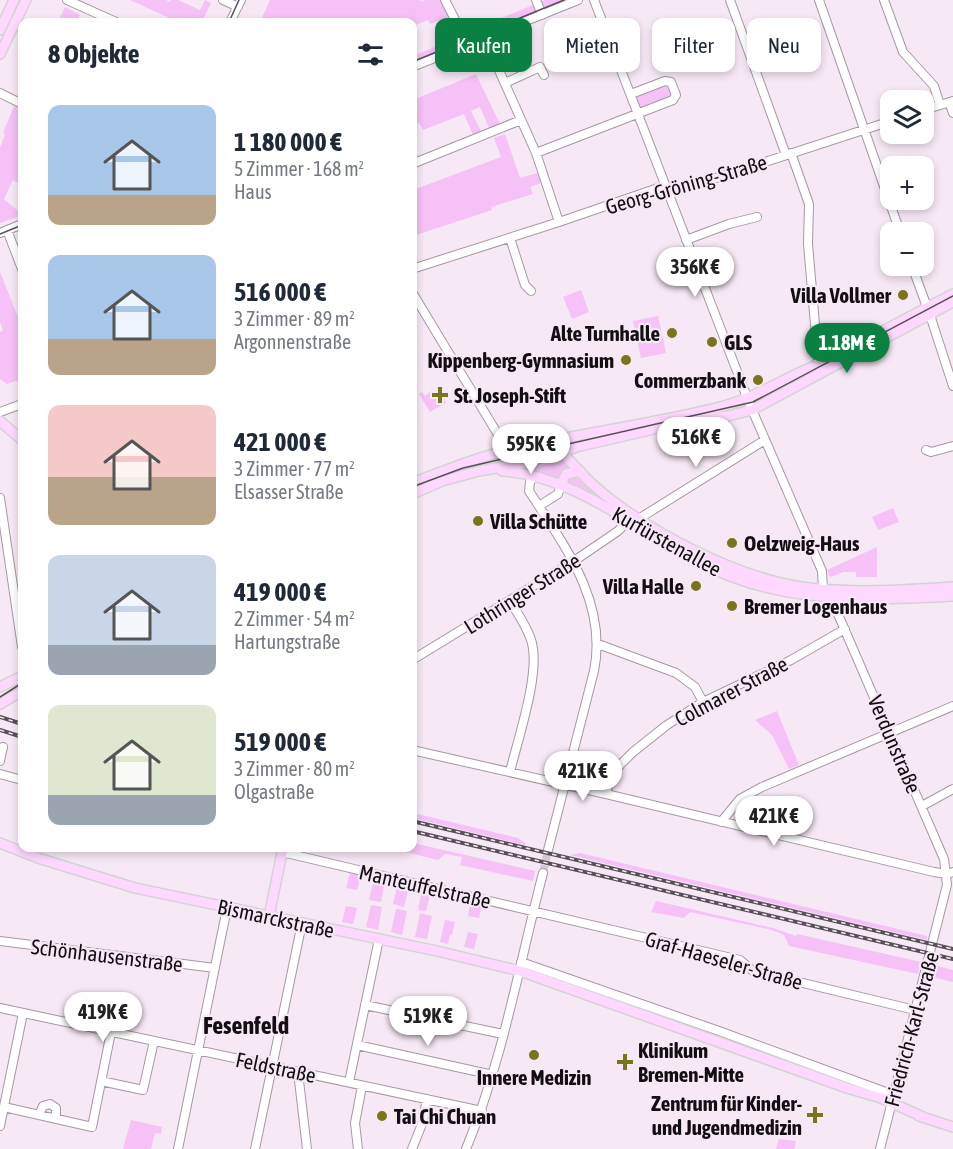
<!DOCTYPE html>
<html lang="de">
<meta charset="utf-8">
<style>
:root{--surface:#fff;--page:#f6f6f7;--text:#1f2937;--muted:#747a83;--accent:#0b8043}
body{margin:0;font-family:"Asap Condensed",sans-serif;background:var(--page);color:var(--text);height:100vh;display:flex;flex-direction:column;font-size:22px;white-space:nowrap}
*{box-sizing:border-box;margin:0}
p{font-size:20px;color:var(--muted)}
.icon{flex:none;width:33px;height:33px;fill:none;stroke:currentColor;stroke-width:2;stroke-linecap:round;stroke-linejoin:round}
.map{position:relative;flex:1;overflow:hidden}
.panel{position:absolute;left:18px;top:18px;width:399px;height:834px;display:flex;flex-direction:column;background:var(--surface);border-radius:12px;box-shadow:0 3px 9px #0003}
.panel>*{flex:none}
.hud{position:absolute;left:435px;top:18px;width:428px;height:54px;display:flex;gap:12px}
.buttons{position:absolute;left:880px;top:90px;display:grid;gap:12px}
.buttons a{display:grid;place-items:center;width:54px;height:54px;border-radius:12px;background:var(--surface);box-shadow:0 3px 9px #0003;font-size:30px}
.price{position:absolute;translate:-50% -51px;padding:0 14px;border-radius:21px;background:#fff;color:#222;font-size:20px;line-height:39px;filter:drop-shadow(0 2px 3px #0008)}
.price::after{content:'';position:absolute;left:50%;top:36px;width:18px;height:14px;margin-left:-9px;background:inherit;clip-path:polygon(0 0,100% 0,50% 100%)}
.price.current{background:var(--accent);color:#fff}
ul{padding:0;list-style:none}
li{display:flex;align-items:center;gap:18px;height:150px;padding:0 30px}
li span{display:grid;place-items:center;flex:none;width:168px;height:120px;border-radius:12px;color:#555}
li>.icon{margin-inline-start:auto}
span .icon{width:72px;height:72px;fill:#fffc;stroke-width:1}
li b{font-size:26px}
h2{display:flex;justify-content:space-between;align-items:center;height:72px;padding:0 30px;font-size:26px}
.tag{padding:0 21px;border-radius:12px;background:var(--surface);box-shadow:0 3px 9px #0003;font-size:21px;line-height:54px}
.tag.current{background:var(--accent);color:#fff}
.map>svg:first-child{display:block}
.green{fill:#f5c1f6}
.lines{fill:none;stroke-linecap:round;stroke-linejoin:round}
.minor-tunnel{stroke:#d5c7d4;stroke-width:8;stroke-dasharray:8 4;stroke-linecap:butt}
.minor-casing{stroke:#a598a5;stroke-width:10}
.major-casing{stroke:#d4d4d4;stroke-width:12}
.minor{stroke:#fff;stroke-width:8}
.major{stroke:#fed8fe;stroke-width:9}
.tram{stroke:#575057;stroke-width:1.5}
.rail-casing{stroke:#575057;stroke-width:4}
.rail{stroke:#f7e8f6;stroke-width:1.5;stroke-dasharray:4.5;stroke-linecap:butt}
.poi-dot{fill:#7a751a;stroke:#f7e8f6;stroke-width:2}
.labels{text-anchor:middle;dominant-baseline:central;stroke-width:4.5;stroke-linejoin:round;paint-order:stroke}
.street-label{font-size:21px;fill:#120e12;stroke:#f7e8f6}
.poi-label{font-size:21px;font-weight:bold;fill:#120e12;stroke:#f7e8f6;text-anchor:start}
.quarter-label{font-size:24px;font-weight:bold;fill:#120e12;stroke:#f7e8f6}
</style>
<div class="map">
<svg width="953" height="1149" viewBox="0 0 953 1149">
<rect width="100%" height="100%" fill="#f7e8f6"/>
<path class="green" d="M130,0H166L170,2L171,0H178L200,10L205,0L211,3L202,22H178Z
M270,0H419L423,2L425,0H441L449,17L430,24L428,20L413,26L412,22H260Z
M545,0H568L503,28L499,19Z
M65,7L80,15L77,22H58Z
M459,37L462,43L460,44L413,63V56Z
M476,74L500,124L489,128L480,107L471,111L481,131L473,135L464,114L423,130L419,123L413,125V100Z
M663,84L671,87L673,96L642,110L639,109L635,95Z
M14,106L22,110V185L13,180L4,199L18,211L20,216L0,223V148L5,134L3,133Z
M505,134L520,178L537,173L541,183L530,187L533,194L491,207L492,210L413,236V190L501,157L494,138Z
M0,272L22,327V379L7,384L0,379V332L3,330L0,322Z
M581,290L589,312L572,319L563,297Z
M658,316L666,353L641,358L633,321Z
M432,390L436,397L441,394L446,403L430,412L419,394L422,392L425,396Z
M562,459L573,470L563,473L559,480L525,470Z
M574,476L619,508L567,484L566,479Z
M893,508L899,522L878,530L872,517Z
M877,547V577H856V572H844L830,577L827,570Z
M777,711L799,765L789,769L772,735L755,720Z
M581,762L606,767L602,784L577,778Z
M413,813L518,838L526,844L525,845L413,818Z
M413,843L535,871L533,881L460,865L462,857L445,854L438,860L389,848H412Z
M580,853L927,936V940L570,855Z
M350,872L361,875L357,890L346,888Z
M374,878L385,880L381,902L369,900Z
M398,883L409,886L404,907L393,904Z
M422,889L431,891L426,911L418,910Z
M471,900L483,902L479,918L468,916Z
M656,901L773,928L796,936L797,934L921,962L918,974L789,946L784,935L772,930L690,912L684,918L651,912Z
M371,905L382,907L378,930L366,927Z
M346,906L357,908L353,924L342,922Z
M396,909L407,911L402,935L391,932Z
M420,913L432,916L427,939L415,937Z
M445,920L455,922L452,935H450L448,944L440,942Z
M468,932L478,934L474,949L464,947Z
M934,965L953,970V982L931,977Z
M131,1120L162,1127L161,1134L155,1133L151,1149H123Z
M779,1139L796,1141L794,1149H776Z"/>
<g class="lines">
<path class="minor-tunnel" d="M543,873L548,850"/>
<g class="minor-casing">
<path id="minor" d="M67,0L116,22
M223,0L238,7
M445,0L468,45
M536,0L542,15
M594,0L750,405L822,571L823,589
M730,0L786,155
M819,0L900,232
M884,0L903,52L934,86L940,105
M230,22L241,0
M485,39L536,153L559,222
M412,67L578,0
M505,83L540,67L544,75
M0,93L22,104
M949,102L953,113
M924,110L953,101
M536,153L673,100L676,95L671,82L665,81L631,94
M791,153L809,204L808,244L818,359L820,364
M412,164L521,120
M7,230L22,269
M0,233L22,224
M510,238L525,285L531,291
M686,240L729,224L757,217
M912,266L927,307
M412,269L559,222L661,187L673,192L891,121
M412,292L500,438L506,452
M930,315L953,386
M0,412L22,404
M926,450L931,452L953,446
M534,476L530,482L529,491C564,545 608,602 594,671L548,850
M0,498L22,647
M539,506L558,494L561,485
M640,518L765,440
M831,598L944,859L947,885L880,1149
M510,601C518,614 528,628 532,643C540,675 518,738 510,772
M598,644L676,673L695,687L703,702
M412,660L574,561L618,531L623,526L624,519
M412,750L606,794L934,872L947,874L953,872
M0,761L3,747
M0,774L22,780
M606,794L610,778L620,765L633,752L667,725L703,702L791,660L845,629
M922,806L953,789
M721,822L740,799L762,787L953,706
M282,852L740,960L753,971L915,1010
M0,941L215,968
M521,962L719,1031L894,1095
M365,1005L503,1034
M0,1008L482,1111
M357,1045L493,1075
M298,1072L307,1149
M101,1081L143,1090L154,1041
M349,1082L379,939
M4,1107L92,1127L111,1032
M39,1115L43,1106L50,1104L56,1108V1119
M0,1126L23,1013
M178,1149L227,908
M255,1149L302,923
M358,1149L355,1123L362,1086
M412,1149L422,1124L427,1099
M466,1149C503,1060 519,965 543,873"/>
</g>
<g class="major-casing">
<path id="major" d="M0,30L14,0
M0,54L26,0
M0,421L22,440
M560,450C570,461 580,472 591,483C642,529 734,577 802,587C850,594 905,590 953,587
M502,471C579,475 650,541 720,572C794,604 874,600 953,596
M412,483C438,473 463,463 490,455C567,434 647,426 724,406C758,397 787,376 820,364L953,294
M561,485L566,474L580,471
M412,494L442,481L479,471L525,463L580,446L693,420L728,416L752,410L953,302
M0,687L22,676
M0,704L22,691
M0,843L38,858L135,888L437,951L520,971L847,1088L881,1098L923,1117
M269,916L283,848
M919,1116L953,1127"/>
</g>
<use href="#minor" class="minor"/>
<use href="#major" class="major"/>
<path class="tram" d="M229,22L239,0
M412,62L564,0
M0,234L22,225
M412,487L463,468L753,402L953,296
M0,697L22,683"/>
<g class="rail-casing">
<path id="rail" d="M0,717L22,724
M0,730L22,737
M412,821L953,949
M412,831L953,959"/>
</g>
<use href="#rail" class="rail"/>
</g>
<g class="poi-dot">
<circle cx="903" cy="295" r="6"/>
<circle cx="672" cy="333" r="6"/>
<circle cx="712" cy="342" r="6"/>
<circle cx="626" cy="360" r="6"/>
<circle cx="758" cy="380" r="6"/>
<path d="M437 386h6v6h6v6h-6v6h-6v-6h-6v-6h6z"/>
<circle cx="478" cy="521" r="6"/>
<circle cx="732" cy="543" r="6"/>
<circle cx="696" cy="586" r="6"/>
<circle cx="732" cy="606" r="6"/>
<circle cx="534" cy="1055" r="6"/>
<path d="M622 1053h6v6h6v6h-6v6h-6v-6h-6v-6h6z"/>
<path d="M812 1106h6v6h6v6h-6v6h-6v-6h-6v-6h6z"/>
<circle cx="382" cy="1116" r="6"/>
</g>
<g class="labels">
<g class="street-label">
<text transform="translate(686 184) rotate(-16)">Georg-Gröning-Straße</text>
<text transform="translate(667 541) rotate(29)">Kurfürstenallee</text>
<text transform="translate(522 593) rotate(-32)">Lothringer Straße</text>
<text transform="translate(731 691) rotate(-28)">Colmarer Straße</text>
<text transform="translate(895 744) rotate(67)">Verdunstraße</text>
<text transform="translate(425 886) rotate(13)">Manteuffelstraße</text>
<text transform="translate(276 918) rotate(12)">Bismarckstraße</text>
<text transform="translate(107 955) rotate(7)">Schönhausenstraße</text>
<text transform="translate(724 960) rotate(16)">Graf-Haeseler-Straße</text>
<text transform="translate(911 1029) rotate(-75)">Friedrich-Karl-Straße</text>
<text transform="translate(276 1067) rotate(12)">Feldstraße</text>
</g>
<g class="poi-label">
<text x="891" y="295" text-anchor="end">Villa Vollmer</text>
<text x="660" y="333" text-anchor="end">Alte Turnhalle</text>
<text x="724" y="342">GLS</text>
<text x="614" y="360" text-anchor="end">Kippenberg-Gymnasium</text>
<text x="746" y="380" text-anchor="end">Commerzbank</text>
<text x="454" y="395">St. Joseph-Stift</text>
<text x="490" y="521">Villa Schütte</text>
<text x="744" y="543">Oelzweig-Haus</text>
<text x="684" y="586" text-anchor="end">Villa Halle</text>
<text x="744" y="606">Bremer Logenhaus</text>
<text x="638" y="1050">Klinikum<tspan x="638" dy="24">Bremen-Mitte</tspan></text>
<text x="534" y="1077" text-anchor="middle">Innere Medizin</text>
<text x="802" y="1103" text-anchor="end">Zentrum für Kinder-<tspan x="802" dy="24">und Jugendmedizin</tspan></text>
<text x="394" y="1116">Tai Chi Chuan</text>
</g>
<g class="quarter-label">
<text x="246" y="1025">Fesenfeld</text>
</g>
</g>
</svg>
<div class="buttons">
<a><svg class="icon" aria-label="layers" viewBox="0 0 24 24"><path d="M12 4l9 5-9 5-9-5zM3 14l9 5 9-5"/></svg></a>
<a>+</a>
<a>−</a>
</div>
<b class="price" style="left:695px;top:298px">356K €</b>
<b class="price current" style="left:847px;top:374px">1.18M €</b>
<b class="price" style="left:696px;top:468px">516K €</b>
<b class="price" style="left:531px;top:475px">595K €</b>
<b class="price" style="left:583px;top:802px">421K €</b>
<b class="price" style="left:774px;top:847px">421K €</b>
<b class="price" style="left:103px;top:1043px">419K €</b>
<b class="price" style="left:428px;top:1047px">519K €</b>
<div class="hud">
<a class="tag current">Kaufen</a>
<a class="tag">Mieten</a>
<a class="tag">Filter</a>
<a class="tag">Neu</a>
</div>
<section class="panel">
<h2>8 Objekte<svg class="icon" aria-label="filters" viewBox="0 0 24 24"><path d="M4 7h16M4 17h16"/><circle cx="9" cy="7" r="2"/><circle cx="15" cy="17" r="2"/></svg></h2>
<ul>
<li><span style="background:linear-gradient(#a9c7e8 75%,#b9a48a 0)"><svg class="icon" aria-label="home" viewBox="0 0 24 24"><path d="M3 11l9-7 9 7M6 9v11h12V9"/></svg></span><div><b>1 180 000 €</b><p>5 Zimmer · 168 m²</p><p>Haus</p></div></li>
<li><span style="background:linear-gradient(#a9c7e8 70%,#b9a48a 0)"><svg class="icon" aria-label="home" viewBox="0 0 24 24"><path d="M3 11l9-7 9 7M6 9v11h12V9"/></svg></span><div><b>516 000 €</b><p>3 Zimmer · 89 m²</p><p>Argonnenstraße</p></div></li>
<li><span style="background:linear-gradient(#f6c9c9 60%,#b9a48a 0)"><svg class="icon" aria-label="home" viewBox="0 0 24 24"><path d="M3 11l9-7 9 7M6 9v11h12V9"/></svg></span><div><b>421 000 €</b><p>3 Zimmer · 77 m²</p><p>Elsasser Straße</p></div></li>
<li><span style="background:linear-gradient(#c9d6e8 75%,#9aa5b1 0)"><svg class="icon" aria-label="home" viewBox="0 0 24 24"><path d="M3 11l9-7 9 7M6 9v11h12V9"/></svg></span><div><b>419 000 €</b><p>2 Zimmer · 54 m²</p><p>Hartungstraße</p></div></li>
<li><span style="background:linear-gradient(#dfe7d0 75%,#9aa5b1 0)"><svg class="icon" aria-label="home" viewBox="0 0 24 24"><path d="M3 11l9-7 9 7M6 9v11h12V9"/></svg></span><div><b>519 000 €</b><p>3 Zimmer · 80 m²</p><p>Olgastraße</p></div></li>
</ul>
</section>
</div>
